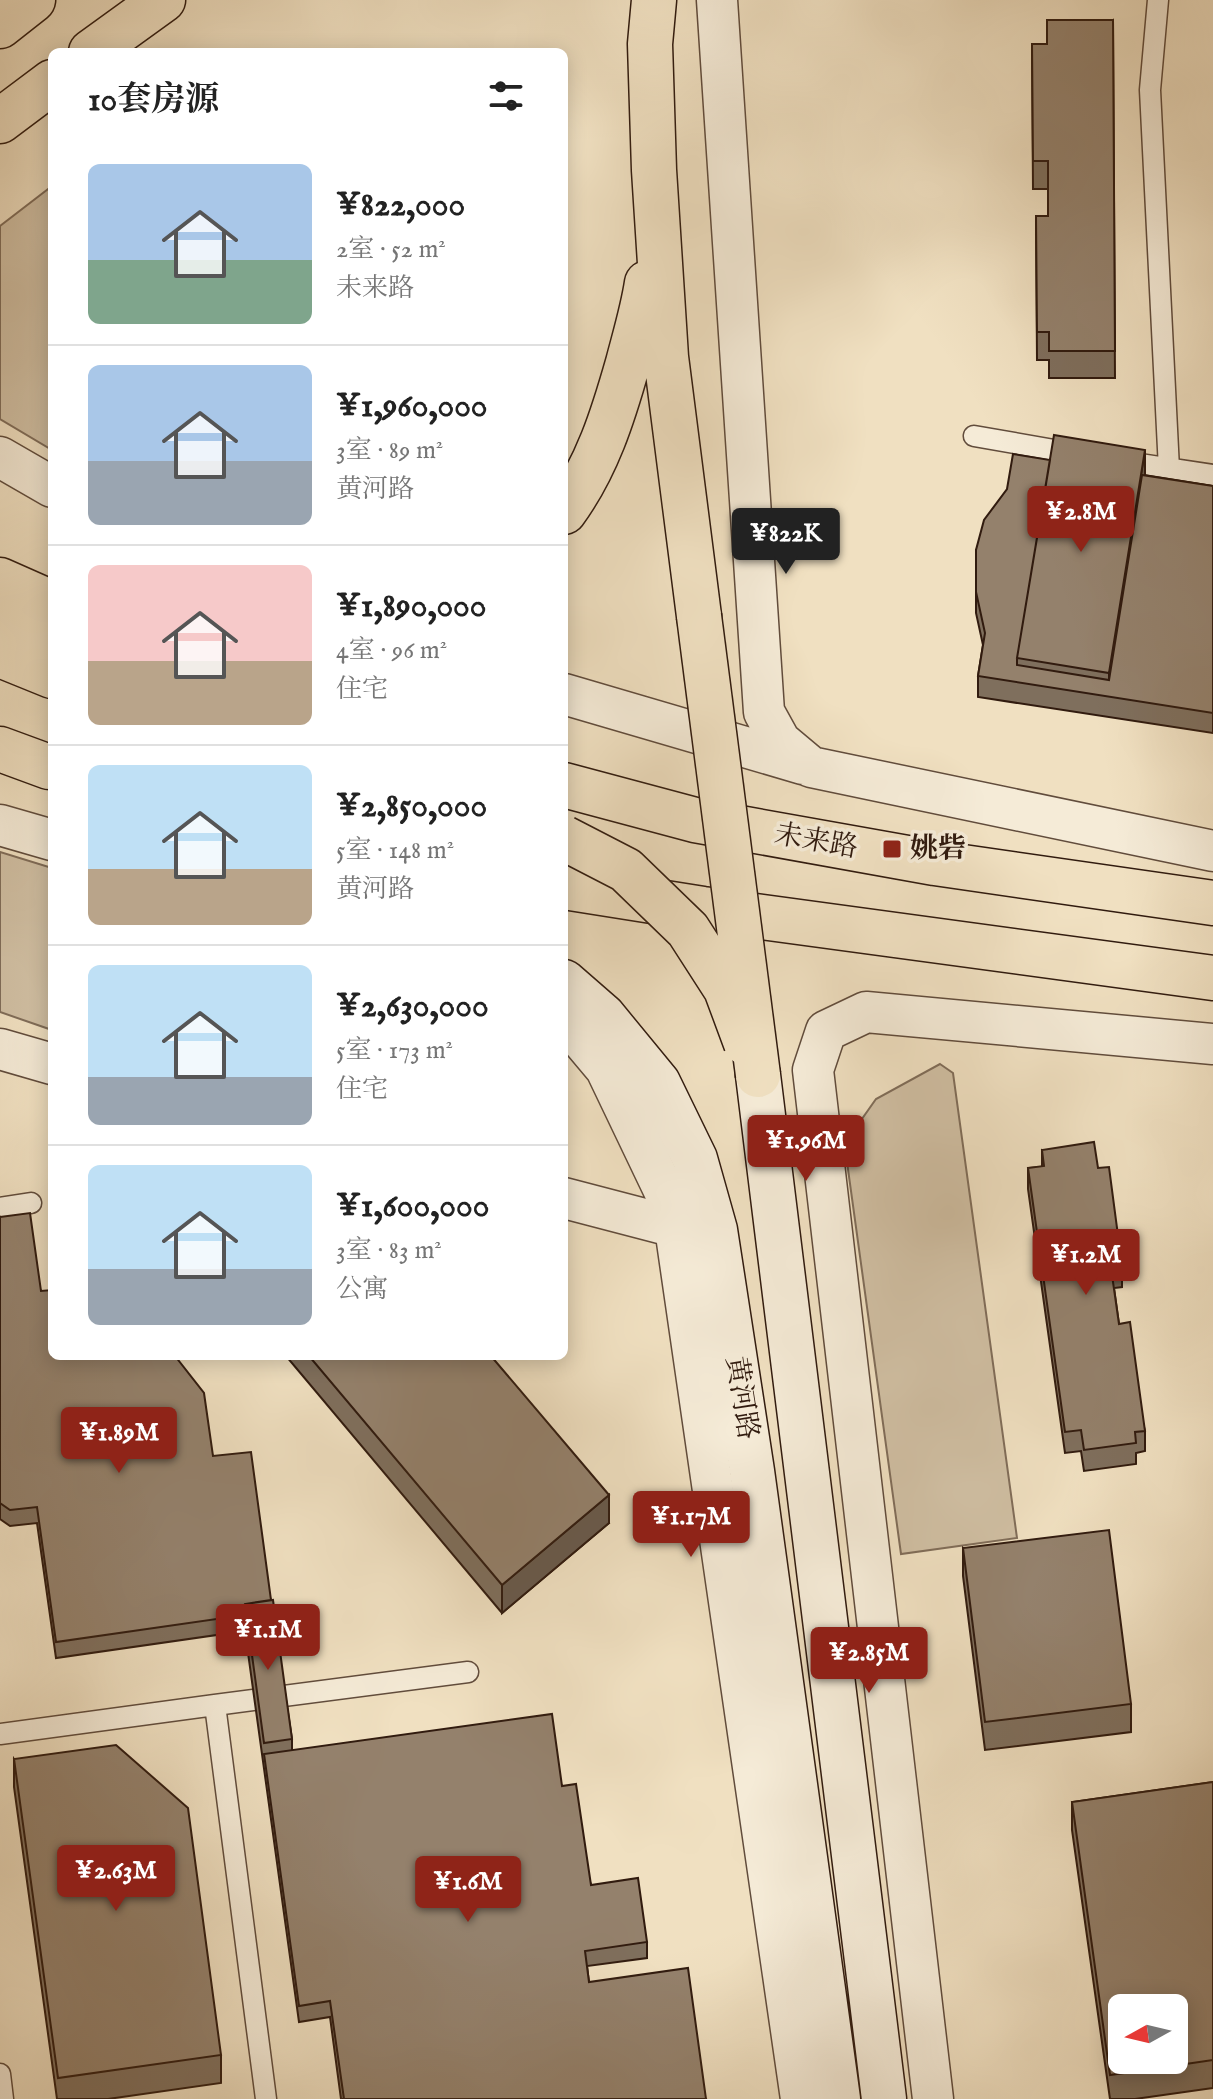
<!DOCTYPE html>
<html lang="zh">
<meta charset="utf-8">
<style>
:root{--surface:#fff;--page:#f2f2f2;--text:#222;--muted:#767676;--line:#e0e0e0;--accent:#8f2418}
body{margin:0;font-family:"IM FELL English","Noto Serif SC",serif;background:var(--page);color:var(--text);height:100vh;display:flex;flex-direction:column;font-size:30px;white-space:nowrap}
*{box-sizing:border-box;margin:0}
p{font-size:26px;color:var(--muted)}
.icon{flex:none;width:44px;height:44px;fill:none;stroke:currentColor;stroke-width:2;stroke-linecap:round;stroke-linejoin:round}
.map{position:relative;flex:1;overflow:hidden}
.details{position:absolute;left:48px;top:48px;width:520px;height:1312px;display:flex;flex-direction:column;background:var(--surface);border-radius:12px;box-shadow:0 4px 20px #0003}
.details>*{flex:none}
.needle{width:52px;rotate:262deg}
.fabs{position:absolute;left:1108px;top:1994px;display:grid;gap:16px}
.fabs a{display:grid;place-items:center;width:80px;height:80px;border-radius:12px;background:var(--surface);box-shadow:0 4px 20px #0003;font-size:40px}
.price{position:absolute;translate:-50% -68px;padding:0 18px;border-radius:8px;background:var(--accent);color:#fff;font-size:26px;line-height:52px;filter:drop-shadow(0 2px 4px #0008)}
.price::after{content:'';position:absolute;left:50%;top:48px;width:24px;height:18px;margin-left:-12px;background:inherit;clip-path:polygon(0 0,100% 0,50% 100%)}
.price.active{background:#222;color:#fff}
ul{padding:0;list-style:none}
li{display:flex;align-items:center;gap:24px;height:200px;padding:0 40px}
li+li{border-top:2px solid var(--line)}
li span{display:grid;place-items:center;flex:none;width:224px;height:160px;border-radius:12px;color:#555}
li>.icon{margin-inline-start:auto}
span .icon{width:96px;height:96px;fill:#fffc;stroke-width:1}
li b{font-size:34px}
h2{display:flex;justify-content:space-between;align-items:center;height:96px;padding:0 40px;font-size:34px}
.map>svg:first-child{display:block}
.green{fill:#d0bfa3;stroke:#806d59;stroke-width:2}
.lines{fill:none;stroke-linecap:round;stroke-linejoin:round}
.lane-casing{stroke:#614c3c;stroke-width:23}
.street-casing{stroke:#614c3c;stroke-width:43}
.secondary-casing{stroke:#311b0f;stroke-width:47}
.primary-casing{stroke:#311b0f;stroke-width:47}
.highway-casing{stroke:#311b0f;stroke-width:47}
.lane{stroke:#f5ebd7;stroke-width:20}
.street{stroke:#f5ebd7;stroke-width:40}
.secondary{stroke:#f5ebd7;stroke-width:44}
.primary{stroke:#f0e0c1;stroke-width:44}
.highway{stroke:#f0e0c1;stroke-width:44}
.primary-bridge-casing{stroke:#311b0f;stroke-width:47;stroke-linecap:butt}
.highway-bridge-casing{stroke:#311b0f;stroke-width:47;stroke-linecap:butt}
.primary-bridge{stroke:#f0e0c1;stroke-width:44}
.highway-bridge{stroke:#f0e0c1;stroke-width:44}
.wall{fill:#7f6f5d;stroke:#311b0f;stroke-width:2}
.shaded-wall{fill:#685a4c;stroke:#311b0f;stroke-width:2}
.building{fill:#94816c;stroke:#311b0f;stroke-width:2;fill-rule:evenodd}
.poi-dot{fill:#8f2418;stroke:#f5ebd7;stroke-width:3}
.labels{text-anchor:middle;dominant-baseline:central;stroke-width:7;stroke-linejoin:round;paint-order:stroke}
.street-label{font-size:28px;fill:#311b0f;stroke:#f5ebd7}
.poi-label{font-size:28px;font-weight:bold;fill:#311b0f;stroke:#f5ebd7;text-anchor:start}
</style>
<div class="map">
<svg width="1213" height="2099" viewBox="0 0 1213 2099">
<rect width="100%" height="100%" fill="#f0e0c1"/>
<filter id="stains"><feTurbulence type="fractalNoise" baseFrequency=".0025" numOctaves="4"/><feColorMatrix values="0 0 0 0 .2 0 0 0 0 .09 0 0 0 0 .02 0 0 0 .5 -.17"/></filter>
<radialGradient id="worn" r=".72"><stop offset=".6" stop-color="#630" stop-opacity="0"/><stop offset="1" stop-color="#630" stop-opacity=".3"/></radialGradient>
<path class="green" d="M52,186V450L0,419V226Z
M0,852L52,868V1030L0,1012Z
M940,1064L953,1073L1017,1538L901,1554L847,1162L857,1126L876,1099Z"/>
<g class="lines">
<g class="lane-casing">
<path id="lane" d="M1158,0L1150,90L1169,469
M974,436L1077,454
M1120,461L1213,475
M0,1208L31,1203
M215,1705L468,1672
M0,1734L215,1705L266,2099
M0,2074L3,2099"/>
</g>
<g class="street-casing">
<path id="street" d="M717,0L764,712L780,741L811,767L1213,851
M0,457L52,487
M564,694L803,764
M0,825L52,840
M564,1019L606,1069L672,1207L801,2099
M0,1049L52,1064
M564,1198L675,1227
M933,2099L813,1070L826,1031L866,1012L1213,1044"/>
</g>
<g class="secondary-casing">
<path id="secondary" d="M564,982L603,1016L658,1083L695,1159L715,1230L752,1471L838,2099
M758,1075L884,2099"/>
</g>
<g class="primary-casing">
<path id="primary" d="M0,580L52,603
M0,620L52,645
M564,785L695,820L935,863L1213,903
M564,887L703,909L1213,978"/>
</g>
<g class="highway-casing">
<path id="highway" d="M654,0L650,44L654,170L666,357L699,616
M0,26L33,0
M91,52L163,0
M0,121L52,82
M564,512C597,467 613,416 628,363C635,336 643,310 647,283
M0,655L52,676
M0,749L49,767"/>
</g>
<use href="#lane" class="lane"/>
<use href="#street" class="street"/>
<use href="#secondary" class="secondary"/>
<use href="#primary" class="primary"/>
<use href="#highway" class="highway"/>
<g class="primary-bridge-casing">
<path id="primary-bridge" d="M564,838L626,870L688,930L726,989L746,1043"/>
</g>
<g class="highway-bridge-casing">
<path id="highway-bridge" d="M699,616L758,1075"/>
</g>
<use href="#primary-bridge" class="primary-bridge"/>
<use href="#highway-bridge" class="highway-bridge"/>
</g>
<path class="wall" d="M1113,20L1115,378H1049V360H1037L1036,216H1048V189H1033L1032,44H1047Z
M1050,460L1213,486V733L978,697V676L983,645L976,613V550Z
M1042,1150L1098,1168L1122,1266V1287L1114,1288L1119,1324L1145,1431V1451L1136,1453V1464L1084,1471L1081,1451L1065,1453L1028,1189V1168L1042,1167Z
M0,1217L41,1291L213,1456L271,1600L292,1739V1750L562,1786L591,1885L647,1942V1958L587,1966L589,1982L706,2099H341L330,2017L299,2022L245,1631L56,1658L37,1523L10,1526L0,1519Z
M286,1356H491L609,1523L502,1613Z
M963,1548L1131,1704V1732L985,1750L963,1576Z
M14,1759L221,2055V2083L108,2099H57L14,1787Z
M1213,1782V2088L1135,2099H1110L1072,1830V1802Z"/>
<path class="shaded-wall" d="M1145,450V478L1109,696V673Z
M609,1495V1523L502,1613V1585Z"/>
<path class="building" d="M1047,20H1113L1115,351H1049V332H1037L1036,216H1048V161H1033L1032,44H1047Z
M1054,435L1145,450L1109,673L1017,658Z
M1013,454L1050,460L1017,658V665L1109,680L1142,475L1213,486V713L978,676L985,633L976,592V550L984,520L1007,489Z
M1094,1142L1098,1168L1109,1167L1122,1266L1111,1268L1119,1324L1130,1322L1145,1431L1135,1432L1136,1443L1084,1450L1081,1430L1065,1432L1028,1168L1044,1166L1042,1150Z
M30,1213L41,1291L52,1290V1356H175L204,1393L213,1456L251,1452L271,1600L245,1604V1615L56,1642L37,1507L10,1510L0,1503V1217Z
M309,1356H491L609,1495L502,1585Z
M1109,1530L1131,1704L985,1722L963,1548Z
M273,1600L292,1739L264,1743L245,1604Z
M552,1714L562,1786L576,1784L591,1885L638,1878L647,1942L585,1951L589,1982L688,1968L706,2099H344L330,2001L299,2006L264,1754Z
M116,1745L188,1808L221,2055L58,2078L14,1759Z
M1213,1782V2060L1110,2075L1072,1802ZM1122,2008H1174V2060H1122Z"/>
<rect class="poi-dot" x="882" y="839" width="20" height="20" rx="4"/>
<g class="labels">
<g class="street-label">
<text transform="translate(816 842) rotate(10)">未来路</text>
<text transform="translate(741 1398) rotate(81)">黄河路</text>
</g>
<g class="poi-label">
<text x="910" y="849">姚砦</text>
</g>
</g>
<rect width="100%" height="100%" filter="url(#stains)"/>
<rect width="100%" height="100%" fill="url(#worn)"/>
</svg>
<div class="fabs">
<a><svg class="needle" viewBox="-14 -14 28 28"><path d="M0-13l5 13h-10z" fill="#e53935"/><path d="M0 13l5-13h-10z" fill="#767676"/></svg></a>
</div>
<b class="price" style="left:1081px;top:554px">¥2.8M</b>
<b class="price active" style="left:786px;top:576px">¥822K</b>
<b class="price" style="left:806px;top:1183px">¥1.96M</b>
<b class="price" style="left:1086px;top:1297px">¥1.2M</b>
<b class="price" style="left:119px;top:1475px">¥1.89M</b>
<b class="price" style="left:691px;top:1559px">¥1.17M</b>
<b class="price" style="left:268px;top:1672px">¥1.1M</b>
<b class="price" style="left:869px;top:1695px">¥2.85M</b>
<b class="price" style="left:116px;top:1913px">¥2.63M</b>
<b class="price" style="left:468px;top:1924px">¥1.6M</b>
<section class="details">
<h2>10套房源<svg class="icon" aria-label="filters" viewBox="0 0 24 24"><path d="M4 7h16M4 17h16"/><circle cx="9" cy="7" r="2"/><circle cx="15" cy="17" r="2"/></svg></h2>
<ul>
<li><span style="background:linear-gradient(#a9c7e8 60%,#7fa58c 0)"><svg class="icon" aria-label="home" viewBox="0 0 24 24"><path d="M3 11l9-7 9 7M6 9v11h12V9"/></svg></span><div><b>¥822,000</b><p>2室 · 52 m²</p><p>未来路</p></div></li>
<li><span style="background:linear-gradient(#a9c7e8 60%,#9aa5b1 0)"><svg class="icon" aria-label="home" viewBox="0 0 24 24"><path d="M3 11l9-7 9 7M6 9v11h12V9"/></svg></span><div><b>¥1,960,000</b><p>3室 · 89 m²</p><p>黄河路</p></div></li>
<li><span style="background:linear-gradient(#f6c9c9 60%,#b9a48a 0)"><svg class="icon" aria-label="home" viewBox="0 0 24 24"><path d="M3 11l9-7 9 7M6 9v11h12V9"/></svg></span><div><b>¥1,890,000</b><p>4室 · 96 m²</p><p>住宅</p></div></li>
<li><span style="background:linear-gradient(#bfe0f5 65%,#b9a48a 0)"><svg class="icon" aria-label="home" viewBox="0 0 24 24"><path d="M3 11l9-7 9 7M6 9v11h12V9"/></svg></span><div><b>¥2,850,000</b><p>5室 · 148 m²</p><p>黄河路</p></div></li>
<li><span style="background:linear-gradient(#bfe0f5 70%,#9aa5b1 0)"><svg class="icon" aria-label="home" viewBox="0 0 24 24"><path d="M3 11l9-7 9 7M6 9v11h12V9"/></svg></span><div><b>¥2,630,000</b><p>5室 · 173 m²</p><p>住宅</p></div></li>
<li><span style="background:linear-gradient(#bfe0f5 65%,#9aa5b1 0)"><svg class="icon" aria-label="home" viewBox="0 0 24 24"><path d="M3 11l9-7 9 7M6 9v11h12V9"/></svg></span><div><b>¥1,600,000</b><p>3室 · 83 m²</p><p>公寓</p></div></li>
</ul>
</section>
</div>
